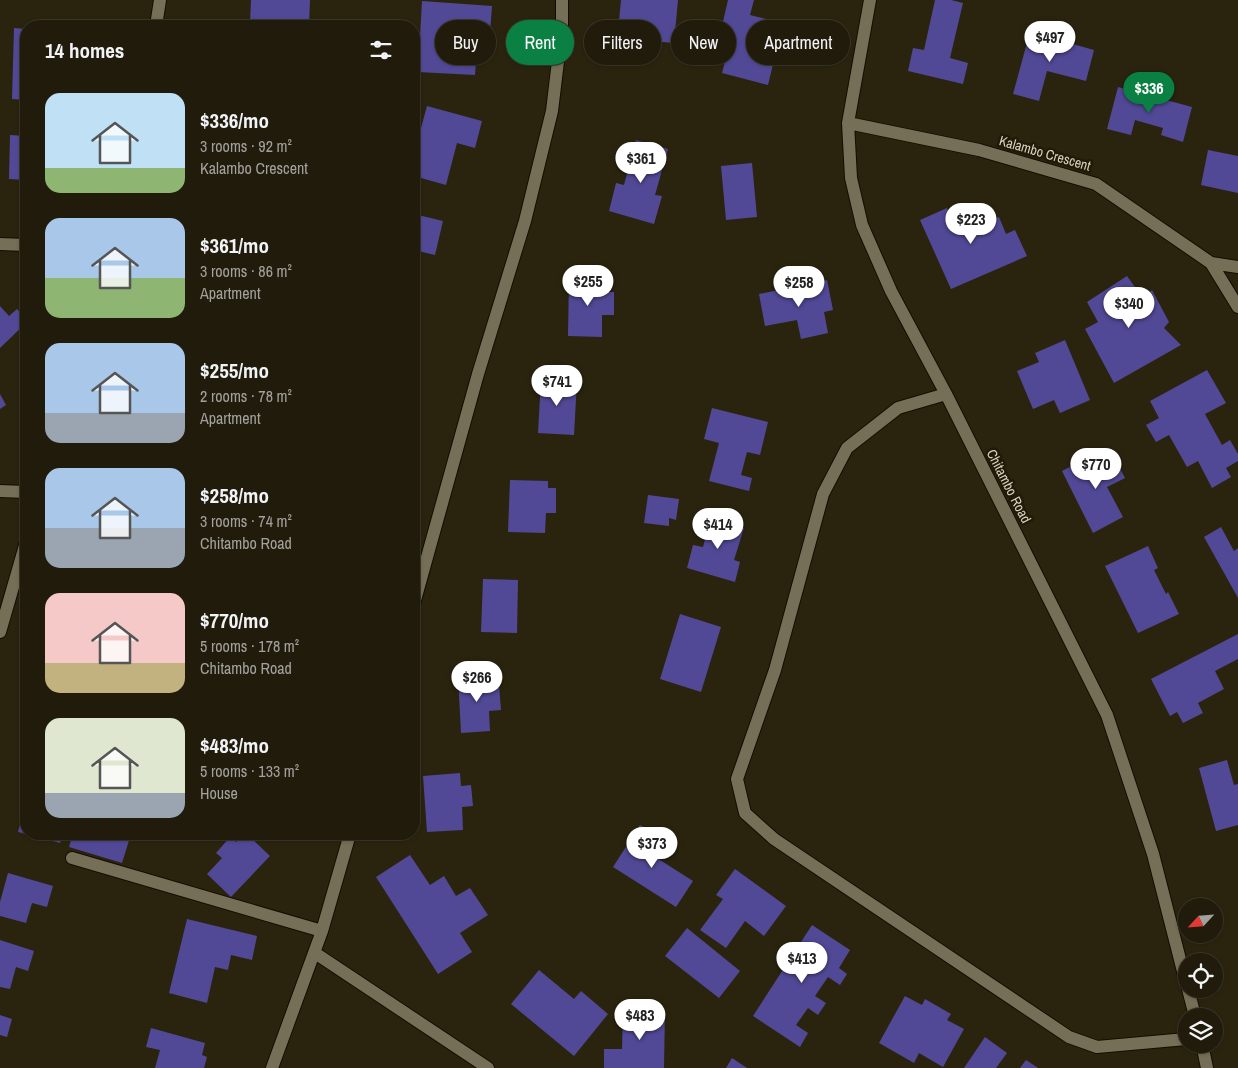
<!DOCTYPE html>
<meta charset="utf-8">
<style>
:root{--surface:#201b0b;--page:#282414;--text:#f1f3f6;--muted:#a2a19d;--line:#3d392c;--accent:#0b8043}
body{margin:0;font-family:"Archivo Narrow",sans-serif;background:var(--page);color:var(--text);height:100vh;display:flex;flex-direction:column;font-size:19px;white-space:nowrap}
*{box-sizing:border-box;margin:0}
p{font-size:16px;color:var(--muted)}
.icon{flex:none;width:28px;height:28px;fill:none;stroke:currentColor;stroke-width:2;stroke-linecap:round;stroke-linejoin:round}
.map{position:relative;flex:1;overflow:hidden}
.sheet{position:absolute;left:20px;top:20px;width:400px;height:820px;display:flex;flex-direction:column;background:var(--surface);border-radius:20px;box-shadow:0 1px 4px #0004,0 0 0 1px var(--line)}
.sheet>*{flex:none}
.banner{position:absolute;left:435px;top:20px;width:475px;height:45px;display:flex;gap:10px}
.needle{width:32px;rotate:244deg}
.controls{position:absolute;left:1178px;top:898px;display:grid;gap:10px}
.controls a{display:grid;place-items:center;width:45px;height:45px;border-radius:50%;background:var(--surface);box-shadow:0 1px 4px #0004,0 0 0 1px var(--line);font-size:25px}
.price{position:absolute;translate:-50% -42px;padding:0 11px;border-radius:18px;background:#fff;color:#222;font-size:16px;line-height:32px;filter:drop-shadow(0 1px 2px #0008)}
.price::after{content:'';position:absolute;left:50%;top:30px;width:15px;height:11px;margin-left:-8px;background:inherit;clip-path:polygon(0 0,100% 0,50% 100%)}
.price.current{background:var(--accent);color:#fff}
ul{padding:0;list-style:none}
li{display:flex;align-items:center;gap:15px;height:125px;padding:0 25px}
li span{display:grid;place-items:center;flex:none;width:140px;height:100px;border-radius:15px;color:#555}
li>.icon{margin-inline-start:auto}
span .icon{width:60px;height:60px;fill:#fffc;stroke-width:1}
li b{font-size:21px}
h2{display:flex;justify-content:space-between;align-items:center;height:60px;padding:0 25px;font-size:21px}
.pill{padding:0 18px;border-radius:22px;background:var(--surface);box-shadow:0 1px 4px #0004,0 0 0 1px var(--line);font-size:18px;line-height:45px}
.pill.current{background:var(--accent);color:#fff}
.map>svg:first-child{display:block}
.building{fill:#514996}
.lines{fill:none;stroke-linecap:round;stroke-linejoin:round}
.minor-casing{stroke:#130d00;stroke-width:14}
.minor{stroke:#766f57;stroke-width:12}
.labels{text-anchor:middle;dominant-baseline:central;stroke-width:5;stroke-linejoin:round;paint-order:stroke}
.street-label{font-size:14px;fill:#d5d1c4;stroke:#211b06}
</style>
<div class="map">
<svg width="1238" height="1068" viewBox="0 0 1238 1068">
<rect width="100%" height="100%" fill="#2a240f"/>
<path class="building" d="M251,0H310L309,26L250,23Z
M621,0H678L674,43L640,40L641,23L619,21Z
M728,0H754L750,15L783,23L768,85L722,73L730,42L719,39Z
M935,0H951L963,3L950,58L968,63L963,84L908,71L913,48L924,50Z
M422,1L492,6L490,33H478L475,75L418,72Z
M14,28L26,29V100L12,99Z
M1031,28L1052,33L1051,38L1094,50L1086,81L1047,71L1039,101L1013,94Z
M1118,87L1192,107L1183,142L1161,135L1163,128L1135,120L1131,135L1107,129Z
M427,106L482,121L475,148L457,143L446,185L414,176V150H415Z
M10,135L26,136V180L9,179Z
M636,140L668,149L655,195L662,196L654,224L609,211L616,183L624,185Z
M1208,150L1238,156V193L1201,185Z
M752,163L757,217L726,220L721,166Z
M947,208L954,224L988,209L992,219L999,217L1006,234L1015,230L1027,256L951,289L920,220Z
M414,214L443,221L435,255L414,250Z
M1127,276L1143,298L1152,290L1169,322L1164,328L1181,345L1114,383L1085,329L1098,322L1087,302Z
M569,278L605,279V292H614V315H602V337L568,336Z
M827,280L833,310L824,312L828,333L801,339L797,320L765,326L759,294Z
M0,306L9,316L17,309L26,319V323L0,348Z
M1065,340L1090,400L1060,413L1054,400L1033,409L1017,371L1039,362L1035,353Z
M1207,370L1226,403L1205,414L1222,445L1230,440L1238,454V461L1226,468L1231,477L1212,488L1198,461L1187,467L1169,435L1156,442L1146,425L1159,418L1150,401Z
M541,379L577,381L574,435L538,433Z
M0,394L6,405L0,409Z
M712,408L768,422L760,455L747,452L741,475L752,478L749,491L709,481L719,443L704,439Z
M1095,454L1099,462L1113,455L1125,478L1107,487L1123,517L1093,533L1062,471Z
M510,480L548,481V488H556V513H546L545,533L508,532Z
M648,495L679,499L676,520L669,518V526L644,523Z
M712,513L730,518L728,523L744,528L734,560L740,562L735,582L687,568L693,545L703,547Z
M1221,527L1234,551L1238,548V598L1204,537Z
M1148,546L1158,568L1154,570L1166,594L1168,592L1179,614L1138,633L1105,566Z
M483,579L518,580L517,633L481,632Z
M680,614L721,627L701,692L660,679Z
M1238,634V659L1215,671L1224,689L1198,703L1203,713L1183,723L1177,712L1170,716L1151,679Z
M487,674L488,686L499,685L501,710L489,711L490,731L461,733L458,676Z
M1227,760L1234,785L1238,784V825L1216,831L1199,768Z
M460,773L461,786L471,785L473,806L462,807L463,830L427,832L423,776Z
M26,802V834L18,832Z
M640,825L659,837L649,853L693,881L676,907L613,867Z
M27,834H63L60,843Z
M73,834H131L122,863L69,847Z
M244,834H247L270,856L231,897L207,874L222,858L216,853L230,837L236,842Z
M410,855L430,885L444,876L456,896L470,888L488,915L460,933L472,952L438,974L376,877Z
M735,869L786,906L764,936L745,921L726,948L700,930L723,899L716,895Z
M8,873L53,886L47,907L32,903L26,923L0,916V902Z
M187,919L257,936L252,960L231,955L228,970L215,967L207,1003L169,993Z
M812,925L850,950L839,968L847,974L840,985L828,977L815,996L826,1003L818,1015L808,1008L796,1025L808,1033L800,1047L753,1016Z
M687,928L740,971L719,998L665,956Z
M0,940L34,951L28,971L16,967L10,989L0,987Z
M539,970L574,999L581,991L608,1014L574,1056L511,1004Z
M905,996L922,1005L925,999L951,1014L947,1020L964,1029L943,1067L919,1053L914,1063L879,1043Z
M623,1009L665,1011L664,1068H604V1049H622Z
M0,1015L12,1019L7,1037L0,1035Z
M151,1028L205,1043L202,1055L207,1057L204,1068H155L160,1050L146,1047Z
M985,1037L1007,1053L996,1068H964Z
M732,1058L747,1068H726Z
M1026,1060L1038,1068H1020Z"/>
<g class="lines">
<g class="minor-casing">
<path id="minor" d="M870,0L848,123L851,178L862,225L891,291L946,394L1107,715L1153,854L1186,983
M156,26L160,0
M848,123L979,150L1096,184L1211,263L1238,307
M0,244L26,245
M1211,263L1238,267
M946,394L898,408L847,448L823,494L775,670L737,779L745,813L774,839L1069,1037L1097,1047L1186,1039
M0,491L26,492
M414,604L478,374L525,221L552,111L562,28V0
M0,632L26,542
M72,858L322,931
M315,953L488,1068
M1188,989L1195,1016
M1202,1044L1207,1068
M272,1068L322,931L350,834"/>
</g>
<use href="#minor" class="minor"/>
</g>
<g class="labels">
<g class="street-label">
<text transform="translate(1045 153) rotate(16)">Kalambo Crescent</text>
<text transform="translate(1009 486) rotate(63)">Chitambo Road</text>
</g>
</g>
</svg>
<div class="controls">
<a><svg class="needle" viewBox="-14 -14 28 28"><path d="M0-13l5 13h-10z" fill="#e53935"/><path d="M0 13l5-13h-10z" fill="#a2a19d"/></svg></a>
<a><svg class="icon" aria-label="locate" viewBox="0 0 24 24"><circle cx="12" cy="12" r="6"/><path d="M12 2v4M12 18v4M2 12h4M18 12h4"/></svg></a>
<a><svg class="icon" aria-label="layers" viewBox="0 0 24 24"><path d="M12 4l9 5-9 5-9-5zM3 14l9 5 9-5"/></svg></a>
</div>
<b class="price" style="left:1050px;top:63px">$497</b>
<b class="price current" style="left:1149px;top:114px">$336</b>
<b class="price" style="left:641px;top:184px">$361</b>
<b class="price" style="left:971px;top:245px">$223</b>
<b class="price" style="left:588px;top:307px">$255</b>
<b class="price" style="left:799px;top:308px">$258</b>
<b class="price" style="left:1129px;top:329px">$340</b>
<b class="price" style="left:557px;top:407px">$741</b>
<b class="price" style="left:1096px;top:490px">$770</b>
<b class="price" style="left:718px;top:550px">$414</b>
<b class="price" style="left:477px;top:703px">$266</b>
<b class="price" style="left:652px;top:869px">$373</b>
<b class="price" style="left:802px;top:984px">$413</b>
<b class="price" style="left:640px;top:1041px">$483</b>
<div class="banner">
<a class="pill">Buy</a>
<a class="pill current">Rent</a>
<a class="pill">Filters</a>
<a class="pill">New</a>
<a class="pill">Apartment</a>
</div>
<section class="sheet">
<h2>14 homes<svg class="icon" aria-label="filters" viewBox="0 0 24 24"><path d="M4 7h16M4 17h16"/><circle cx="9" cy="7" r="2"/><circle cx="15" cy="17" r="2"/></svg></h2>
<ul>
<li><span style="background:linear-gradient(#bfe0f5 75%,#8fb573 0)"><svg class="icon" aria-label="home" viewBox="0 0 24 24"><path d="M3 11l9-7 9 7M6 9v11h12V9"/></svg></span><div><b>$336/mo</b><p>3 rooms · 92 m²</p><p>Kalambo Crescent</p></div></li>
<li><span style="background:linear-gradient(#a9c7e8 60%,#8fb573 0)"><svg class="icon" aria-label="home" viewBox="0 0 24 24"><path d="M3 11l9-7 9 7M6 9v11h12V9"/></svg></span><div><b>$361/mo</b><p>3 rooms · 86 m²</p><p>Apartment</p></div></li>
<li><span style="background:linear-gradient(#a9c7e8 70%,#9aa5b1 0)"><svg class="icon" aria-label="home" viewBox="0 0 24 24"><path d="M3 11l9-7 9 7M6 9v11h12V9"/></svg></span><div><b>$255/mo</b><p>2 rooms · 78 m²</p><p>Apartment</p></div></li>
<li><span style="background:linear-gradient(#a9c7e8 60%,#9aa5b1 0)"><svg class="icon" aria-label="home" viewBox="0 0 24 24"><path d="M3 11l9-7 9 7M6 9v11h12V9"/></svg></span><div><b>$258/mo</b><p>3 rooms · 74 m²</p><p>Chitambo Road</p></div></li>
<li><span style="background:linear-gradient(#f6c9c9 70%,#c2b280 0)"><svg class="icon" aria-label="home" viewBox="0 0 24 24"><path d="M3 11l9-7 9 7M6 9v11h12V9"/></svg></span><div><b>$770/mo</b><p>5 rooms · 178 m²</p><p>Chitambo Road</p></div></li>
<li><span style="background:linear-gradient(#dfe7d0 75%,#9aa5b1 0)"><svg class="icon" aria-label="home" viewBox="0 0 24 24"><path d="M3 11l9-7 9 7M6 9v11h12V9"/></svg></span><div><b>$483/mo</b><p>5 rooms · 133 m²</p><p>House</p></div></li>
</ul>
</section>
</div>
